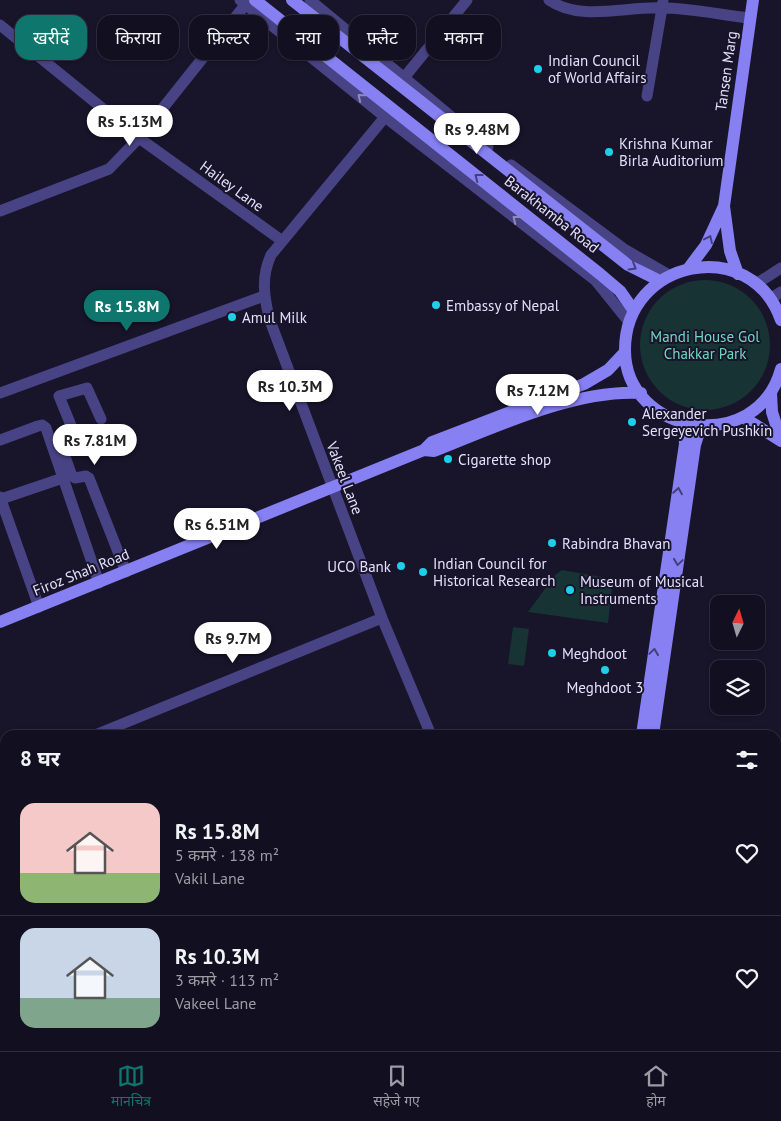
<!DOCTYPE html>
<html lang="hi">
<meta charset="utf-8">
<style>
:root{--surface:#120f20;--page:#1b1829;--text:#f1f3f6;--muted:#9c9ca5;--line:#312f3e;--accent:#0f766e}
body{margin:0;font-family:"PT Sans","Noto Sans Devanagari",sans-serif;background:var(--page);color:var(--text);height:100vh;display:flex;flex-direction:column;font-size:19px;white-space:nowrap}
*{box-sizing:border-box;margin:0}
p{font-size:16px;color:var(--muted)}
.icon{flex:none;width:28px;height:28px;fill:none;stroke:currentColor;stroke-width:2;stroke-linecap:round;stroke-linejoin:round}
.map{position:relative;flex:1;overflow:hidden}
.details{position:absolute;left:0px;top:730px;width:781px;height:321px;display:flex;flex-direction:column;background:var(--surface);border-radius:15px 15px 0 0;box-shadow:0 1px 4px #0004,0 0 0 1px var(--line)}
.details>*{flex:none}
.guide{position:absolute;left:15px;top:15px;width:500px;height:45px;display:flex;gap:10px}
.needle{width:32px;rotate:5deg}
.buttons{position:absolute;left:710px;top:595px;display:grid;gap:10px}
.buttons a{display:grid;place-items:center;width:55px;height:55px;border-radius:10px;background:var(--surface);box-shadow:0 1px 4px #0004,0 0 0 1px var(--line);font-size:25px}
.price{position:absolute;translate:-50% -42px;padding:0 11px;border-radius:18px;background:#fff;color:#222;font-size:16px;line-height:32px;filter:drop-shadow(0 1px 2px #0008)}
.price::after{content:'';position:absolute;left:50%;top:30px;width:15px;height:11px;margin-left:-8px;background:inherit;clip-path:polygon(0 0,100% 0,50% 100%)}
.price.current{background:var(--accent);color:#fff}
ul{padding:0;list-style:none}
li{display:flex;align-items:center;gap:15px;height:125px;padding:0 20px}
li+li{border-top:1px solid var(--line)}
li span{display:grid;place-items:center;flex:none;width:140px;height:100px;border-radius:15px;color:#555}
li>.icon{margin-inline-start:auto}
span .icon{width:60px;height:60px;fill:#fffc;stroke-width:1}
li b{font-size:21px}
h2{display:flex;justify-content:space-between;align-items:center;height:60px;padding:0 20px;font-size:21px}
.pill{padding:0 18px;border-radius:15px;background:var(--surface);box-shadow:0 1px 4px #0004,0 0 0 1px var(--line);font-size:18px;line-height:45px}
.pill.current{background:var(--accent);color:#fff}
.tab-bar{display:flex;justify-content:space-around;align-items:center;height:70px;border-top:1px solid var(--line);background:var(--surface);font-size:14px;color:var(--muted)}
.tab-bar a{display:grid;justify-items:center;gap:2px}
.tab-bar .current{color:var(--accent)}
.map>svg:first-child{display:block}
.green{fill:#173333}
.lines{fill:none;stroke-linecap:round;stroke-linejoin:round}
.street{stroke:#484384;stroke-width:11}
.secondary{stroke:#8680f3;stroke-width:12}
.oneway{stroke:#8e8aba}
.oneway2{stroke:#443f7a}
.poi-dot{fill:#1ecfea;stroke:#18142a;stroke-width:2}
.labels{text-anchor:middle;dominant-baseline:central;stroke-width:4;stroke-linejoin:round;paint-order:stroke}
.poi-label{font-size:15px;fill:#e4e0fc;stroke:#18142a;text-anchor:start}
.street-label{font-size:15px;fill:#e4e0fc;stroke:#18142a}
.park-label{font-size:15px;fill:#71d7c0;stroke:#18142a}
</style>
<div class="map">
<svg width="781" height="1051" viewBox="0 0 781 1051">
<rect width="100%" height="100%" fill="#18142a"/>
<path class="green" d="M640 345a65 65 0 1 1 130 0a65 65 0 1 1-130 0Z
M562,570L613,579L608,623L528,612L555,575Z
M513,627L529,629L524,666L508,664Z"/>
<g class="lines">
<path class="street" d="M240,0L385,117L596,281L629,322
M310,0L488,147
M549,0C580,22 627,6 662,8C691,8 721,15 750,18
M0,25L139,138L281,240
M403,79L467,0
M647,96L663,2
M385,117L271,255C261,277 264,295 269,318L382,618L431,735
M511,165L624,249L669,275
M0,211L109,169L139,138L249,0
M756,284L781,268
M770,299L781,292
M0,393L264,296
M101,419L87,388L59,396L77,440L74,445L66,447L63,451L72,476L75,478L86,476L89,478L126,572
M0,440L38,426L42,425L46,428L99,583
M0,497L39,607
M1,499L63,478
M95,735L382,618
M0,774L5,772
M0,933L5,931
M156,1051L168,1046"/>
<path class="secondary" d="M255,0L600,274L620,291L634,311
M292,0L628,265L660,281
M688,269L706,245L724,206
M738,274L730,251L724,206L753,0
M781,320C751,234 625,259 625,350C625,435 757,457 781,369
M771,393L772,412L781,440
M743,417L781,441
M424,450L434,451C495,427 575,389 641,393
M0,622L424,450L432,442L584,384L608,370L625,352
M642,735L685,444L684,423
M653,735L695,445L701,426
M566,1051L578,1046
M595,1051V1046
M608,1051V1046"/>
</g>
<defs><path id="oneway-chevron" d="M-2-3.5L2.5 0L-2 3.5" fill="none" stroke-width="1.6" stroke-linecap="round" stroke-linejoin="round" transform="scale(1.25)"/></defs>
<g class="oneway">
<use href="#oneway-chevron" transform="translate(361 97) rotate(-141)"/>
<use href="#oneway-chevron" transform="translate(516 219) rotate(-142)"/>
</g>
<g class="oneway2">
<use href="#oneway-chevron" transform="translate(478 177) rotate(-142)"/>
<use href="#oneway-chevron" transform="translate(709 239) rotate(-65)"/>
<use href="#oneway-chevron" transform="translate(633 267) rotate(30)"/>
<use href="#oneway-chevron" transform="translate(678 491) rotate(-81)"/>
<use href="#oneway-chevron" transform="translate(678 562) rotate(98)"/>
<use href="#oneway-chevron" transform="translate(654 652) rotate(-82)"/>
</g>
<g class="poi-dot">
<circle cx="538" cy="69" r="5"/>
<circle cx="609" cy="152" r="5"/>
<circle cx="436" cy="305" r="5"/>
<circle cx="232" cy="317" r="5"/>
<circle cx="632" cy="422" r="5"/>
<circle cx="448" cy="459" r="5"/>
<circle cx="552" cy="543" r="5"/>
<circle cx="401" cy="566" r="5"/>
<circle cx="423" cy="572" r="5"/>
<circle cx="570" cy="590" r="5"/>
<circle cx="552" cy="653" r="5"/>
<circle cx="605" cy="670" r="5"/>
</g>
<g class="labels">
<g class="poi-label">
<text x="548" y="60">Indian Council<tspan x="548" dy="17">of World Affairs</tspan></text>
<text x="619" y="143">Krishna Kumar<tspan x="619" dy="17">Birla Auditorium</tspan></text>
<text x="446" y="305">Embassy of Nepal</text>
<text x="242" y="317">Amul Milk</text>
<text x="642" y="413">Alexander<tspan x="642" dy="17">Sergeyevich Pushkin</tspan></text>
<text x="458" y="459">Cigarette shop</text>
<text x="562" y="543">Rabindra Bhavan</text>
<text x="433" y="563">Indian Council for<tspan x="433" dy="17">Historical Research</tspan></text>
<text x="391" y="566" text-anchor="end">UCO Bank</text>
<text x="580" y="581">Museum of Musical<tspan x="580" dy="17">Instruments</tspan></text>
<text x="562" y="653">Meghdoot</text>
<text x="605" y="687" text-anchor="middle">Meghdoot 3</text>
</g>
<g class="street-label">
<text transform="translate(726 71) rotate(-82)">Tansen Marg</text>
<text transform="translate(232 186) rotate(36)">Hailey Lane</text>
<text transform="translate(552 214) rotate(38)">Barakhamba Road</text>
<text transform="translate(345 478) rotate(69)">Vakeel Lane</text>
<text transform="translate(81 572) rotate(-22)">Firoz Shah Road</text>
</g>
<g class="park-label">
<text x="705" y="336">Mandi House Gol<tspan x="705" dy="17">Chakkar Park</tspan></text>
</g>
</g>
</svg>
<div class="buttons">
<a><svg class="needle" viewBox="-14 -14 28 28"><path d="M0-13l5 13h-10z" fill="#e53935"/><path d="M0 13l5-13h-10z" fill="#9c9ca5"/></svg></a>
<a><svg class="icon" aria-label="layers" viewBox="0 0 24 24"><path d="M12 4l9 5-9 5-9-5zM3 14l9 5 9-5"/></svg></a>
</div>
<b class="price" style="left:130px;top:147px">Rs 5.13M</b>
<b class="price" style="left:477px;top:155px">Rs 9.48M</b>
<b class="price current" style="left:127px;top:332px">Rs 15.8M</b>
<b class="price" style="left:290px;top:412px">Rs 10.3M</b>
<b class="price" style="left:538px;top:416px">Rs 7.12M</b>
<b class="price" style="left:95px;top:466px">Rs 7.81M</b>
<b class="price" style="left:217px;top:550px">Rs 6.51M</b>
<b class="price" style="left:233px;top:664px">Rs 9.7M</b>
<div class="guide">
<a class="pill current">खरीदें</a>
<a class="pill">किराया</a>
<a class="pill">फ़िल्टर</a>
<a class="pill">नया</a>
<a class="pill">फ़्लैट</a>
<a class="pill">मकान</a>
</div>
<section class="details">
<h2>8 घर<svg class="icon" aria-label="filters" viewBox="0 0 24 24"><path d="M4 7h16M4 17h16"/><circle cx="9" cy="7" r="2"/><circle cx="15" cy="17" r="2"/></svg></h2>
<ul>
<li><span style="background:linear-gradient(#f6c9c9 70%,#8fb573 0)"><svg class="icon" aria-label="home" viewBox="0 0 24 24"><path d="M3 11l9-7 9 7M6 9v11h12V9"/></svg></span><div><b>Rs 15.8M</b><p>5 कमरे · 138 m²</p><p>Vakil Lane</p></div><svg class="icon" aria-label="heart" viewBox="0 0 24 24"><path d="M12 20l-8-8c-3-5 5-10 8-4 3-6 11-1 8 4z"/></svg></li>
<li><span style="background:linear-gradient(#c9d6e8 70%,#7fa58c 0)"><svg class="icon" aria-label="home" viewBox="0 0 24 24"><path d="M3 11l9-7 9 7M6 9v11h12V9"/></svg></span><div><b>Rs 10.3M</b><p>3 कमरे · 113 m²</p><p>Vakeel Lane</p></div><svg class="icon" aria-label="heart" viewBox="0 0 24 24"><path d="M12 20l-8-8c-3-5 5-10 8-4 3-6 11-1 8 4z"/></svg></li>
</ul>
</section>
</div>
<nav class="tab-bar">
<a class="current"><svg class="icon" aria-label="map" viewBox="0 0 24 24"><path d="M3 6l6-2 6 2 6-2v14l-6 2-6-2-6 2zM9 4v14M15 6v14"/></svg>मानचित्र</a>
<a><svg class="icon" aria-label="saved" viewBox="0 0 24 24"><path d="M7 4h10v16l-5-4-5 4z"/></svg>सहेजे गए</a>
<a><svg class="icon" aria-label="home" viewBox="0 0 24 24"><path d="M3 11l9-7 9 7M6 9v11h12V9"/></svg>होम</a>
</nav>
